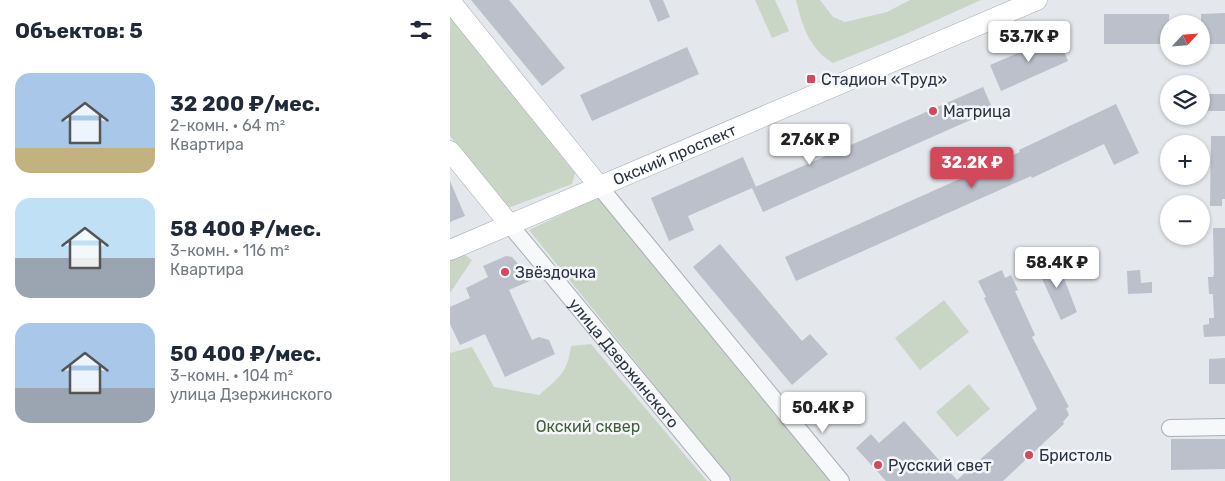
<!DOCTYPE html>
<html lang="ru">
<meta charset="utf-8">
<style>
:root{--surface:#fff;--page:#f2f2f3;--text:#1f2937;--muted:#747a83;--accent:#d1495b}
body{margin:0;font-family:Rubik,sans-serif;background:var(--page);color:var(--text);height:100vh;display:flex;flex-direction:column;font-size:19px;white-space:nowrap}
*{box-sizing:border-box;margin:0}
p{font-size:16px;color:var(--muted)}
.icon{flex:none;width:28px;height:28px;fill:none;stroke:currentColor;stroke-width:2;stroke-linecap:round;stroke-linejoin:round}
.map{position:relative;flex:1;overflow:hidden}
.drawer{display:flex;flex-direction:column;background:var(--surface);width:450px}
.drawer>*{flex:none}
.needle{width:32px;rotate:64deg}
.tools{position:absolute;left:710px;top:15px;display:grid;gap:10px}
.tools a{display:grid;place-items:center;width:50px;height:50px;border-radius:50%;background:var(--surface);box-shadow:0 1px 4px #0004;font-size:25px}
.price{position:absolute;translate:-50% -42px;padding:0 11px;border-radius:5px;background:#fff;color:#222;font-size:16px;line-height:32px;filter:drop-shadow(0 1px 2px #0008)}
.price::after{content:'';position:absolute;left:50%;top:30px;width:15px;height:11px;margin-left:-8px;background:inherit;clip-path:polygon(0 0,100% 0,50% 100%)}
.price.active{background:var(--accent);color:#fff}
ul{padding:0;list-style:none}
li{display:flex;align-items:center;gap:15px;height:125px;padding:0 15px}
li span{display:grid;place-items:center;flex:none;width:140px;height:100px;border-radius:15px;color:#555}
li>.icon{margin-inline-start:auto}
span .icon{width:60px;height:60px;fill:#fffc;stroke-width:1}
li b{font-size:21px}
h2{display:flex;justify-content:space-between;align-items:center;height:60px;padding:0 15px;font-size:21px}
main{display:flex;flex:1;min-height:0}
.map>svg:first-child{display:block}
.green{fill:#c9d6c5}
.building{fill:#bbc0ca}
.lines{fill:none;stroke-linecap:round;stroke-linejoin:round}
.minor-casing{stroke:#a9aeb7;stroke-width:18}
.major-casing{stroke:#a3abb8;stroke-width:21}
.minor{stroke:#f7f8fa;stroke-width:16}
.major{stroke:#fff;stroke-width:20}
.poi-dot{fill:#d1495b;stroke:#f4f6f9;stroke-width:2}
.labels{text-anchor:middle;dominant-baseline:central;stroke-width:5;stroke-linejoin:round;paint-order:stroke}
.poi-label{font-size:16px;fill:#2b3445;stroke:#f4f6f9;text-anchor:start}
.street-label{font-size:16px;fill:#2b3445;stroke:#f4f6f9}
.park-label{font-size:16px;fill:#3f6138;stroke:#f4f6f9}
</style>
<main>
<section class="drawer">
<h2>Объектов: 5<svg class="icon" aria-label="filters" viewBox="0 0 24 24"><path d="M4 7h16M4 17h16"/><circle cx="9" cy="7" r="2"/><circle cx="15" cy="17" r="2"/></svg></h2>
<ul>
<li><span style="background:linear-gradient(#a9c7e8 75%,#c2b280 0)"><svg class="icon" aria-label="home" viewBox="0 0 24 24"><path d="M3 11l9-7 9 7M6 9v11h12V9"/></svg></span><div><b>32 200 ₽/мес.</b><p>2-комн. · 64 m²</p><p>Квартира</p></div></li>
<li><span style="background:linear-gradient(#bfe0f5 60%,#9aa5b1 0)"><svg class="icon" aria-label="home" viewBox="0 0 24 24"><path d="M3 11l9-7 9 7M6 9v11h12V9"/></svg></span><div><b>58 400 ₽/мес.</b><p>3-комн. · 116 m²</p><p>Квартира</p></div></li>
<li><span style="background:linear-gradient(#a9c7e8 65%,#9aa5b1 0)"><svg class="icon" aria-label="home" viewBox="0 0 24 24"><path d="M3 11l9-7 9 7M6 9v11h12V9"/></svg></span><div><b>50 400 ₽/мес.</b><p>3-комн. · 104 m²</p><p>улица Дзержинского</p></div></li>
</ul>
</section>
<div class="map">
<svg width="775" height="481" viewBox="0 0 775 481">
<rect width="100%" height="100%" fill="#e4e7ec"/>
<path class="green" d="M305,0H325L339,31L322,38Z
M346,0H370L383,17L395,22L437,12L460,0H531L451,36L383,63C359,49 352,25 346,0Z
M0,15L126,170L122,184L58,208L0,136Z
M146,198L162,211L382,481H282L79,230Z
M11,252L22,260L0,293V257Z
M494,300L519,332L470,370L445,338Z
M141,344L257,481H0V353L22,347L44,387L89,395C108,379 118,372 121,346Z
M519,384L540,409L507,437L486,412Z"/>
<path class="building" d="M21,0H59L115,68L92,86Z
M199,0H213L220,17L208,22Z
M775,13V44H751V14Z
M654,14H719V44H654Z
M607,36L618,61L551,91L540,65Z
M237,47L249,74L142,121L130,95Z
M533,87L543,110L313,212L302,188L238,216L244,230L219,241L201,198L293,157L306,187L303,188Z
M757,94H775V111H757Z
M666,104L689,153L664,165L654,144L582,178L581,176L346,281L335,257L570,152L569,150Z
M761,136H775V199H772V206H760Z
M0,181L15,216L0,222Z
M763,228H775V336L754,337L753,325L759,324V318H764L763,294H759L758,277H763L764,274Z
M270,244L352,341L360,334L378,354L342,385L243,267Z
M56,256L62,257L82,280L59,290L82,340L89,337L99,340L105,354L55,377L35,334L10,345L0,324V307L20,298L16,288L38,277L33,266Z
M606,258L627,312L611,320L587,268Z
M552,270L555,278L561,275L568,290L565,291L585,335L582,337L619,407L616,408L619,415L613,422L614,424L553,481H436L406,448L421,434L429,443L454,421L507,480L587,409L534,298L536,297L528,281Z
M690,270L691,283L702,282V293L678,294L677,271Z
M775,358V384H759V359Z
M721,439H775V469L721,470Z"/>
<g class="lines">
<g class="minor-casing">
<g id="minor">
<path d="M149,186L391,481"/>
<path id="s1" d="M60,225L272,481"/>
<path d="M720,428L775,427"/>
</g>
</g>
<g class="major-casing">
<g id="major">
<path d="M0,1L149,186"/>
<path d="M0,151L60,225"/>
<path id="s2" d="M0,250L587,0"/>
</g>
</g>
<use href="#minor" class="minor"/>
<use href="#major" class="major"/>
</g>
<g class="poi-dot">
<rect x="356" y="74" width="10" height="10" rx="2.5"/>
<circle cx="483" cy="111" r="5"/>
<circle cx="55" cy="272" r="5"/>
<circle cx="579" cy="455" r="5"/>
<circle cx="428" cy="465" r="5"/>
</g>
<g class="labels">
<g class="poi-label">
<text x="371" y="79">Стадион «Труд»</text>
<text x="493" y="111">Матрица</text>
<text x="65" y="272">Звёздочка</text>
<text x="589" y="455">Бристоль</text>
<text x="438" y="465">Русский свет</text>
</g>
<g class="street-label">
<text stroke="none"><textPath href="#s2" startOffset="244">Окский проспект</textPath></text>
<text stroke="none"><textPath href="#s1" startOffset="179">улица Дзержинского</textPath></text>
</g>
<g class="park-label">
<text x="138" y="426">Окский сквер</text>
</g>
</g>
</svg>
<div class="tools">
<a><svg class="needle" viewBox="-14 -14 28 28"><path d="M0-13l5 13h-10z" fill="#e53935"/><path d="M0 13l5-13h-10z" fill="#747a83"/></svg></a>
<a><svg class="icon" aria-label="layers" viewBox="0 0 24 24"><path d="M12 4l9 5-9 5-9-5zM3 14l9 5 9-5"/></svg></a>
<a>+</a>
<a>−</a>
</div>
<b class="price" style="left:579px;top:63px">53.7K ₽</b>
<b class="price" style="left:360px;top:166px">27.6K ₽</b>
<b class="price active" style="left:522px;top:189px">32.2K ₽</b>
<b class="price" style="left:607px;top:289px">58.4K ₽</b>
<b class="price" style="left:373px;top:434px">50.4K ₽</b>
</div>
</main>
